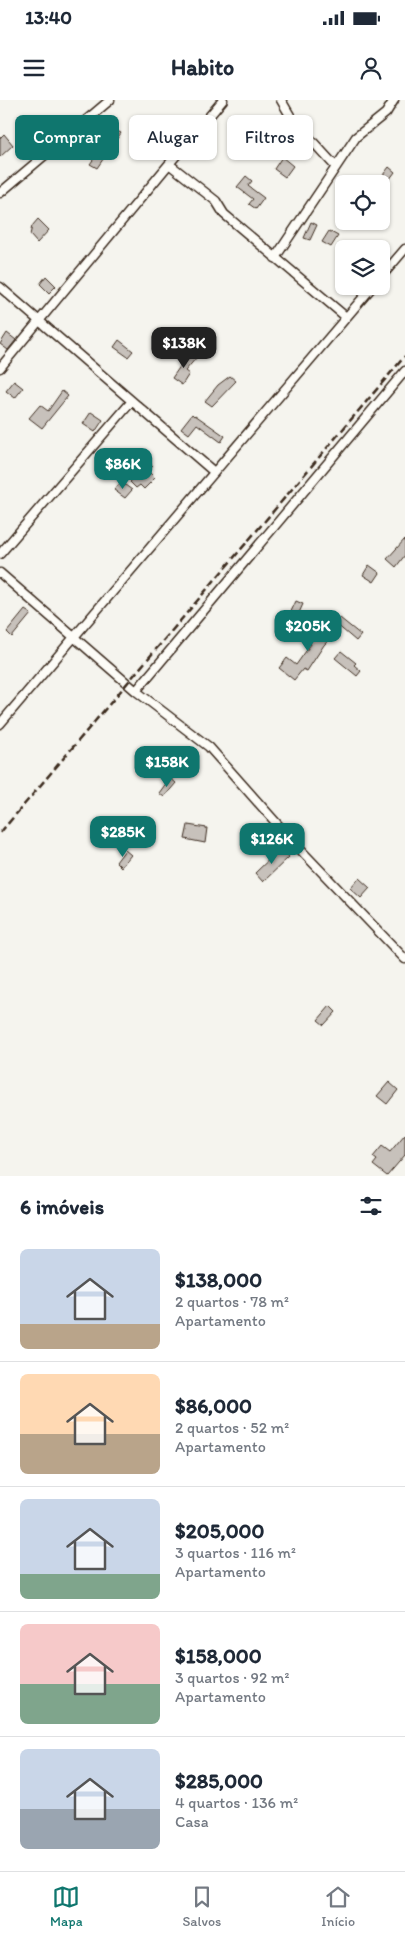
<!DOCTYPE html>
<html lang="pt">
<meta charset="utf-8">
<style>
:root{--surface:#fff;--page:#f2f2f3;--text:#1f2937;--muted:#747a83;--line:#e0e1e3;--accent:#0f766e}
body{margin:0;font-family:Itim,sans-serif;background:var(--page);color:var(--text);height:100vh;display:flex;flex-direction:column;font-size:19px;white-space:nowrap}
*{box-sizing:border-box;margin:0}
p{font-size:16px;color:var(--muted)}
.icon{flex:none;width:28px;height:28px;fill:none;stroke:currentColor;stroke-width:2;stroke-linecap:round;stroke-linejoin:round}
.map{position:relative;height:1076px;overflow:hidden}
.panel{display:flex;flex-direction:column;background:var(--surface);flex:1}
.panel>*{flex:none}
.banner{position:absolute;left:15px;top:15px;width:375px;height:45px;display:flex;gap:10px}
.buttons{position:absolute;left:335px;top:75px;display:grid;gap:10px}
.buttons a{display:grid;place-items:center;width:55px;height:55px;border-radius:8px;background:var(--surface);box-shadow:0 1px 4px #0004;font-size:25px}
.price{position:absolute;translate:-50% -42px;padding:0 11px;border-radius:10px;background:var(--accent);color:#fff;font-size:16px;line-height:32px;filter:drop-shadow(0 1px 2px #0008)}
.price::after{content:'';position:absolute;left:50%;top:30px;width:15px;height:11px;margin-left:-8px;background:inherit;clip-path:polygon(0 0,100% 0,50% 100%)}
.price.current{background:#222;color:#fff}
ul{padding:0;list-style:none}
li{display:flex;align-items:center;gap:15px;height:125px;padding:0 20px}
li+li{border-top:1px solid var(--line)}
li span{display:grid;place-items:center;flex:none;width:140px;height:100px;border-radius:8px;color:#555}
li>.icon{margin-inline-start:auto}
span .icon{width:60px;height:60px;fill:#fffc;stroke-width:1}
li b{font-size:21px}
h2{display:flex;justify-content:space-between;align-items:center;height:60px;padding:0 20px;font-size:21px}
.chip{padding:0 18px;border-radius:8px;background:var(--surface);box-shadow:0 1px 4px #0004;font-size:18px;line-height:45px}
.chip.current{background:var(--accent);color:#fff}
.status{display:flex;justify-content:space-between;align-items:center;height:35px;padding:0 25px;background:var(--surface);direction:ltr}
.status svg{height:14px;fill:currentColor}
header{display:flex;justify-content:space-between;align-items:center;height:65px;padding:0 20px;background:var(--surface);font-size:22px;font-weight:700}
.tab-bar{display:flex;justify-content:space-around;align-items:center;height:70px;border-top:1px solid var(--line);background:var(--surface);font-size:14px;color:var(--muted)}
.tab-bar a{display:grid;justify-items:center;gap:2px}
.tab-bar .current{color:var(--accent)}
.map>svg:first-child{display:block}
.building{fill:#c7c1bb;stroke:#3b2a1e}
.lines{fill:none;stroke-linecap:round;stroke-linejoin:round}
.minor-casing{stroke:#3b2a1e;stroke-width:11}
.minor{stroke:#fdfcf7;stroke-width:8}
.rail{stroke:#3b2a1e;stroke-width:2.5;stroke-dasharray:8 4;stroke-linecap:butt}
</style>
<div class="status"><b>13:40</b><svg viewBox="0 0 49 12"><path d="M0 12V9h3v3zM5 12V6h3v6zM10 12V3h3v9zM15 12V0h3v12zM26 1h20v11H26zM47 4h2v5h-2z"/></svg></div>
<header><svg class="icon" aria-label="menu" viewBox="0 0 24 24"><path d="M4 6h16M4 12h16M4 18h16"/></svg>Habito<svg class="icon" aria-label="person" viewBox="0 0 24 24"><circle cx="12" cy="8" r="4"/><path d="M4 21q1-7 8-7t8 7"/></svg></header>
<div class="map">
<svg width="405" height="1076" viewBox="0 0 405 1076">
<rect width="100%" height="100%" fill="#f5f4ee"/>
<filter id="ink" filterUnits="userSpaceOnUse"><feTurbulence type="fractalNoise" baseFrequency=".02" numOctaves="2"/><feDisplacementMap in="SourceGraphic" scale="10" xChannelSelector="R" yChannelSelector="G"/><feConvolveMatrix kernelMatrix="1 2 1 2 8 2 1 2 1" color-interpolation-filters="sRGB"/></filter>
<g filter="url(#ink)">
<path class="building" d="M115,30L121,33L97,68L90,64Z
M239,30L246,35L239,45L231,40Z
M4,34L13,45L0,57V38Z
M282,57L293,66L285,77L274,69Z
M389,67L395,72L386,84H376Z
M246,76L252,81L248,86L264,98L256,109L249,104L253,99L237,87Z
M38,119L49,130L37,143L30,135L32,126Z
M311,122L317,125L310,140L304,138Z
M329,131L338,136L331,147L322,142Z
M46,176L56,186L49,193L40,184Z
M7,233L16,240L8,250L0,244Z
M119,240L133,251L128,257L114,247Z
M190,252L197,257L185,271L189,274L182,285L172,278Z
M230,276L236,281L212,306L205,301L218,285Z
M14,281L23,288L15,298L6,291Z
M62,291L68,296L42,328L29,318L40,305L48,311Z
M91,312L103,320L95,332L83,324Z
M192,314L194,316L195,315L225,336L221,342L197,324L189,334L181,328Z
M144,359L153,366L148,371L155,378L144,389L140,385L136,388L130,382L144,368L140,365Z
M121,382L132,390L125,398L114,390Z
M405,439V455L396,467L387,459Z
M369,465L380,473L374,482L363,475Z
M296,501L303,504L299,513H297L288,523L286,522Z
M25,510L31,514L12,537L7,532Z
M340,518L361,535L356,541L336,524Z
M330,525L337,531L324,545L307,571L303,569L294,580L279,568L287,558L296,565L311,544L299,533L304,527L317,539Z
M341,551L356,563L354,565L361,571L357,576L335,558Z
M170,678L176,683L164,697L159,693Z
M188,725L207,728L205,743L185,739Z
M281,748L289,757L263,782L255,773Z
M125,750L131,755L121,767L116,762Z
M359,778L370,788L361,798L350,788Z
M330,906L336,912L324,925L318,920Z
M389,982L398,990L387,1004L377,996Z
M405,1034V1055L387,1076L373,1065L377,1060L373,1057L382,1046L390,1052Z"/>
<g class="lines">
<g class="minor-casing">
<path id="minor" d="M223,0L169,64L216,101L224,114L346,217
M336,67L356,37L386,13L394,0
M0,93L110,0
M275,158L336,67L292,19L281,0
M381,177L405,149
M0,187L214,372
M0,268L169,64
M0,454L132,301
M0,473L136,591L209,647L294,743L405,859
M136,591L405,271
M0,624L373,186"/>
</g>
<use href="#minor" class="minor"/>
<path class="rail" d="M0,733L405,256"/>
</g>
</g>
</svg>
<div class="buttons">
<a><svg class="icon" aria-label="locate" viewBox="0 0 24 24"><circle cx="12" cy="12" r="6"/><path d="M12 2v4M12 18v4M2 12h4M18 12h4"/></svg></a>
<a><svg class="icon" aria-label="layers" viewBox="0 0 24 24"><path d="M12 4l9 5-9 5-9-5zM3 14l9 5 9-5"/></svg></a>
</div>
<b class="price current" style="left:184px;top:269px">$138K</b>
<b class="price" style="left:123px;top:390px">$86K</b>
<b class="price" style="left:308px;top:552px">$205K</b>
<b class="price" style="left:167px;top:688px">$158K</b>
<b class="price" style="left:123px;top:758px">$285K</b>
<b class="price" style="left:272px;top:765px">$126K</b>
<div class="banner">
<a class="chip current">Comprar</a>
<a class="chip">Alugar</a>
<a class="chip">Filtros</a>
</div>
</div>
<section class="panel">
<h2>6 imóveis<svg class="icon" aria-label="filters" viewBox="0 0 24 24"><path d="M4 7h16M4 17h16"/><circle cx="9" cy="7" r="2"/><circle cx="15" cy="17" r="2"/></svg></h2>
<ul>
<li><span style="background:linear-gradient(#c9d6e8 75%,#b9a48a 0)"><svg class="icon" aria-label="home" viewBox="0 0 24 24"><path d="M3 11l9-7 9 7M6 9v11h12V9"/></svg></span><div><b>$138,000</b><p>2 quartos · 78 m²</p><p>Apartamento</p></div></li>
<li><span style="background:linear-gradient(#ffd9b3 60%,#b9a48a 0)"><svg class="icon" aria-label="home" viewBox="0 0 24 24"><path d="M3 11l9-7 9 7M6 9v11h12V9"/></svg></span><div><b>$86,000</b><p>2 quartos · 52 m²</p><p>Apartamento</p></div></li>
<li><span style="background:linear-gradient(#c9d6e8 75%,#7fa58c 0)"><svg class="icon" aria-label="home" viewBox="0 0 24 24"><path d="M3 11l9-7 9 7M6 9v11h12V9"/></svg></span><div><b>$205,000</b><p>3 quartos · 116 m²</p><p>Apartamento</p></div></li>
<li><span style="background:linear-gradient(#f6c9c9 60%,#7fa58c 0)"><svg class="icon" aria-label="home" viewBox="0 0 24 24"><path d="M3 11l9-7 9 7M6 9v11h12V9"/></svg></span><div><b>$158,000</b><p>3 quartos · 92 m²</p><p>Apartamento</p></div></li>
<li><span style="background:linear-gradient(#c9d6e8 60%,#9aa5b1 0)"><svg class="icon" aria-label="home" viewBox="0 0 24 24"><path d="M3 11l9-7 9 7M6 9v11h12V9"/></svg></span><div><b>$285,000</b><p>4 quartos · 136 m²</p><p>Casa</p></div></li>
</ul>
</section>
<nav class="tab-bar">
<a class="current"><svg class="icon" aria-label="map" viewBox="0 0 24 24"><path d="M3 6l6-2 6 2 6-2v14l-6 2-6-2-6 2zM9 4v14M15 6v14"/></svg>Mapa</a>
<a><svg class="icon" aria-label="saved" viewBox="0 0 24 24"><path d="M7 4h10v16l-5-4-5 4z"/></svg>Salvos</a>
<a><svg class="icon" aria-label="home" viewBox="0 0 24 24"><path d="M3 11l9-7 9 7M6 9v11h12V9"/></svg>Início</a>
</nav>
